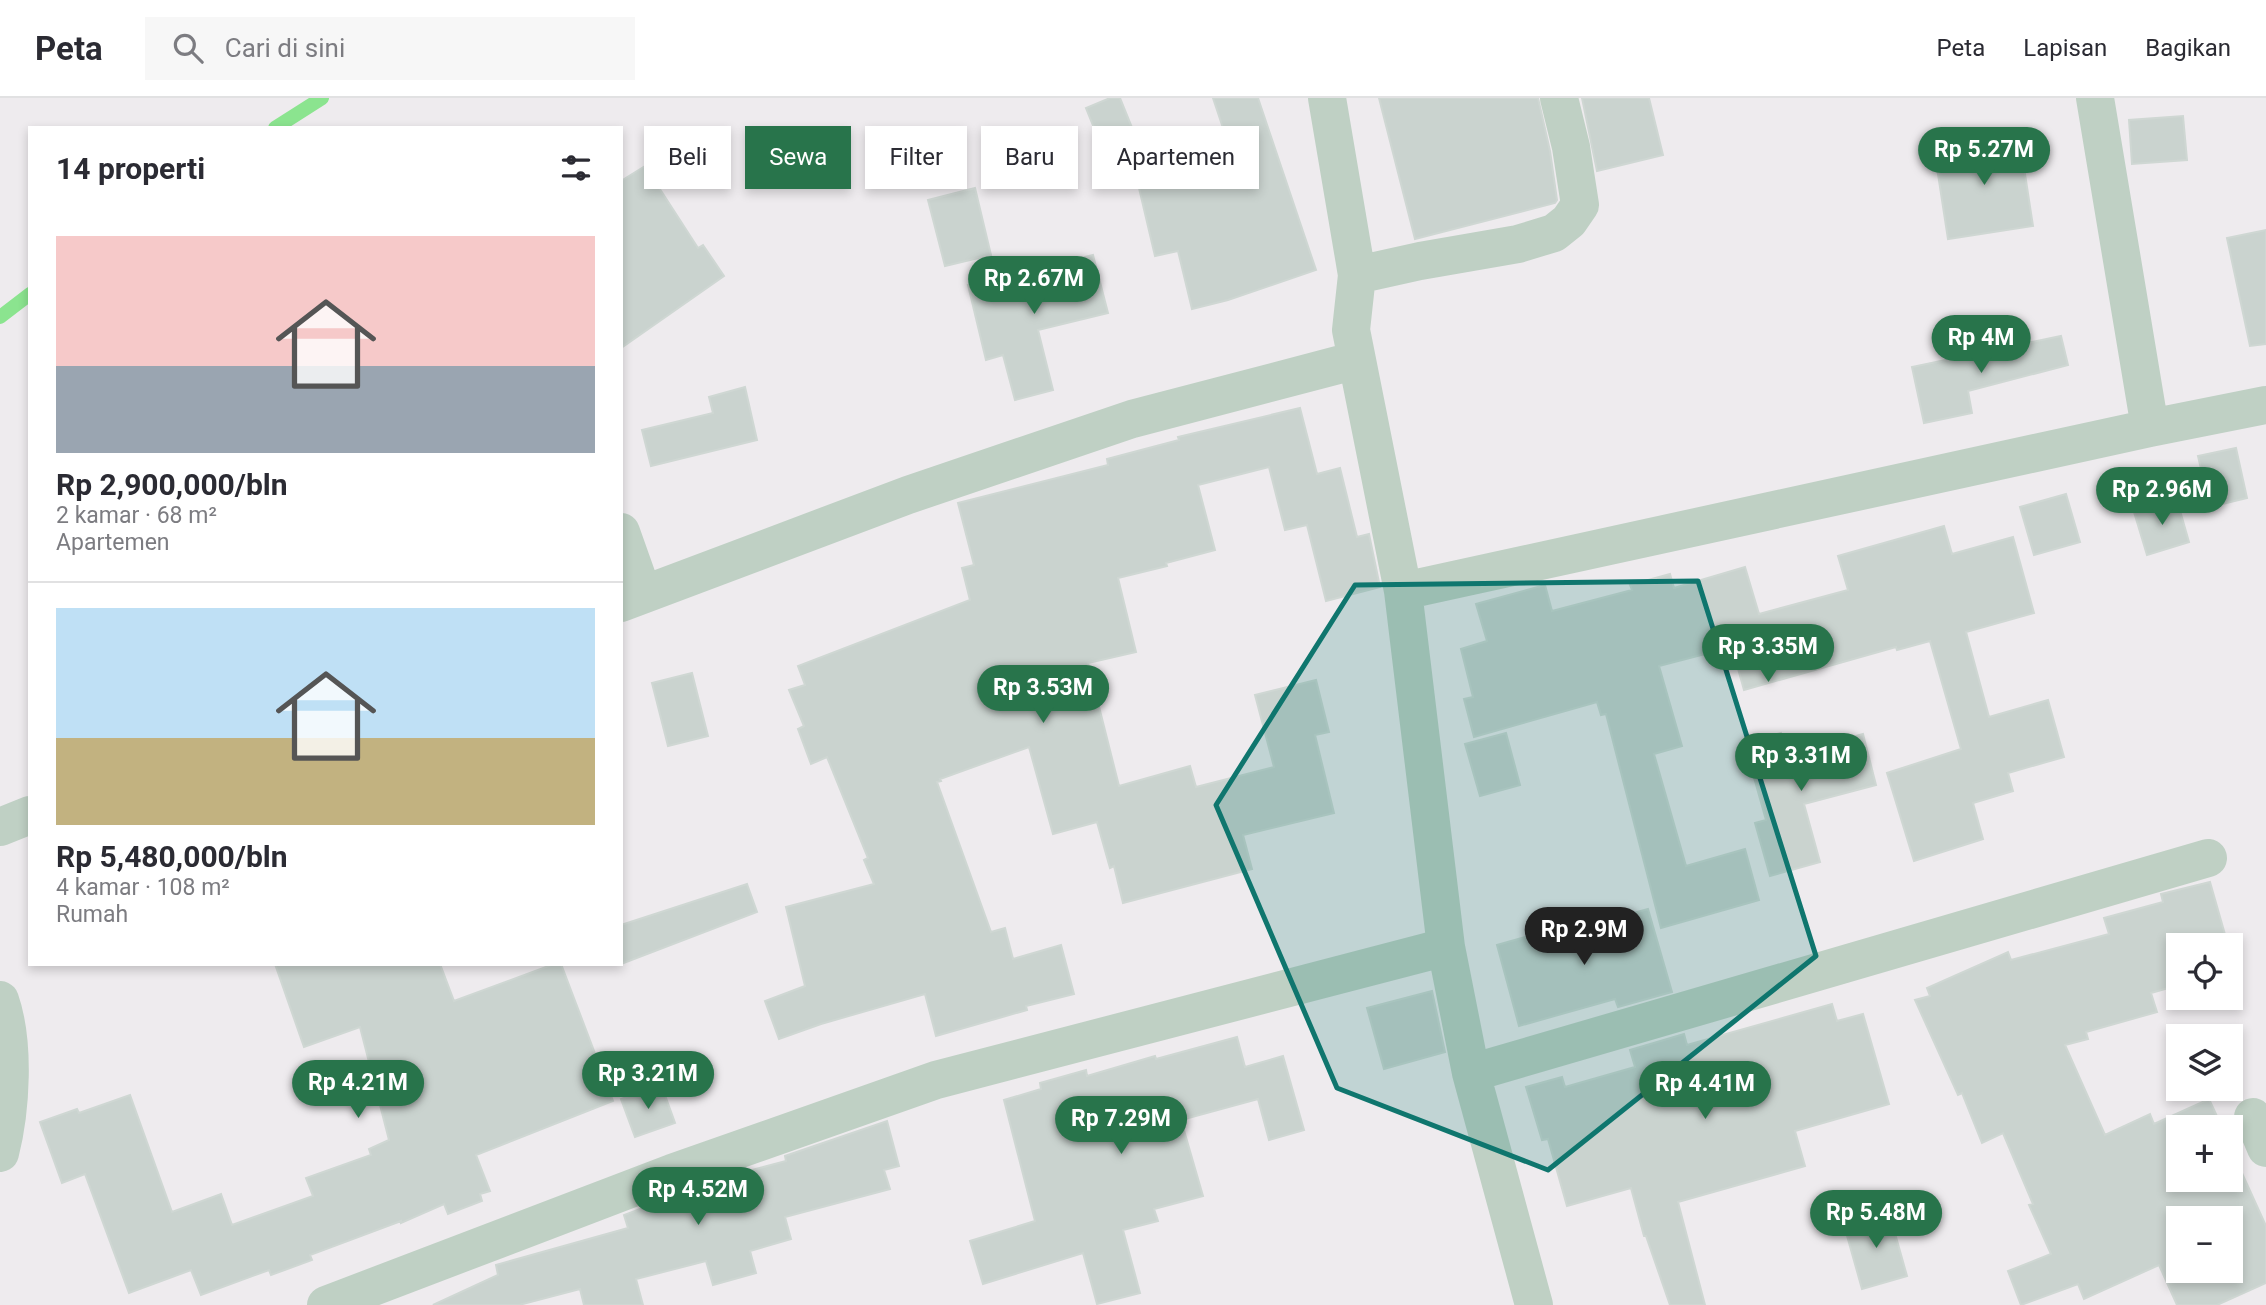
<!DOCTYPE html>
<html lang="id">
<meta charset="utf-8">
<style>
:root{--surface:#fff;--page:#f7f7f7;--text:#2b2b33;--muted:#7c7c81;--line:#e1e1e2;--accent:#28744b}
body{margin:0;font-family:Roboto,sans-serif;background:var(--page);color:var(--text);height:100vh;display:flex;flex-direction:column;font-size:26px;white-space:nowrap}
*{box-sizing:border-box;margin:0}
p{font-size:23px;color:var(--muted)}
.icon{flex:none;width:38px;height:38px;fill:none;stroke:currentColor;stroke-width:2;stroke-linecap:round;stroke-linejoin:round}
.map{position:relative;flex:1;overflow:hidden}
.side{position:absolute;left:28px;top:28px;width:595px;height:840px;display:flex;flex-direction:column;background:var(--surface);border-radius:0px;box-shadow:0 4px 10px #0003}
.side>*{flex:none}
.guide{position:absolute;left:644px;top:28px;width:665px;height:63px;display:flex;gap:14px}
.controls{position:absolute;left:2166px;top:835px;display:grid;gap:14px}
.controls a{display:grid;place-items:center;width:77px;height:77px;border-radius:0px;background:var(--surface);box-shadow:0 4px 10px #0003;font-size:35px}
.price{position:absolute;translate:-50% -60px;padding:0 16px;border-radius:24px;background:var(--accent);color:#fff;font-size:23px;line-height:46px;filter:drop-shadow(0 2px 4px #0008)}
.price::after{content:'';position:absolute;left:50%;top:42px;width:21px;height:16px;margin-left:-10px;background:inherit;clip-path:polygon(0 0,100% 0,50% 100%)}
.price.current{background:#222;color:#fff}
ul{padding:0;list-style:none}
li{display:grid;align-content:center;gap:14px;height:371px;padding:0 28px}
li+li{border-top:2px solid var(--line)}
li span{display:grid;place-items:center;height:217px;border-radius:0px;color:#555}
li>.icon{margin-inline-start:auto}
span .icon{width:126px;height:126px;fill:#fffc;stroke-width:1}
li b{font-size:30px}
h2{display:flex;justify-content:space-between;align-items:center;height:84px;padding:0 28px;font-size:30px}
.tag{padding:0 24px;border-radius:0px;background:var(--surface);box-shadow:0 4px 10px #0003;font-size:24px;line-height:63px}
.tag.current{background:var(--accent);color:#fff}
header{display:flex;align-items:center;gap:42px;box-sizing:border-box;height:98px;padding:0 35px;background:var(--surface);border-bottom:2px solid var(--line)}
header strong{font-size:33px}
nav{display:flex;gap:38px;margin-inline-start:auto;font-size:24px}
.search{width:490px;height:63px;background:var(--page);display:flex;align-items:center;gap:18px;box-sizing:border-box;padding:0 24px;border-radius:0px;color:var(--muted);font-size:26px}
.map>svg:first-child{display:block}
.lines{fill:none;stroke-linecap:round;stroke-linejoin:round}
.stream{stroke:#8be48f;stroke-width:14}
.building{fill:#cad3cf;stroke:#cfd7d3;stroke-width:2;fill-rule:evenodd}
.minor{stroke:#bfd0c4;stroke-width:38}
.marked{fill:#0f766e;fill-opacity:0.2;stroke:#0f766e;stroke-width:5;stroke-linejoin:round}
</style>
<header>
<strong>Peta</strong>
<div class="search"><svg class="icon" aria-label="search" viewBox="0 0 24 24"><circle cx="10" cy="10" r="6"/><path d="M15 15l6 6"/></svg>Cari di sini</div>
<nav><a>Peta</a><a>Lapisan</a><a>Bagikan</a></nav>
</header>
<div class="map">
<svg width="2266" height="1207" viewBox="0 0 2266 1207">
<rect width="100%" height="100%" fill="#eeebee"/>
<g class="lines">
<path class="stream" d="M275,30L322,0
M0,219L30,196"/>
</g>
<path class="building" d="M1110,0H1120L1137,42L1104,55L1086,10Z
M1213,0H1258L1316,172L1228,202L1192,211L1178,153L1155,158L1131,56L1224,33Z
M1379,0H1538L1550,53L1557,102L1555,105L1415,141Z
M1582,0H1649L1663,57L1597,73Z
M2183,18L2187,62L2132,66L2129,22Z
M2019,37L2033,128L1948,141L1934,50Z
M645,68L698,150L703,147L724,178L621,250V83Z
M975,90L991,157L945,168L928,102Z
M2266,132V246L2250,248L2227,140Z
M1093,157L1108,215L1038,232L1053,292L1015,302L1003,257L986,262L968,187Z
M2061,238L2068,267L1968,293L1972,315L1924,325L1912,269Z
M745,289L757,342L651,368L642,332L713,315L709,299Z
M1300,310L1317,376L1340,370L1357,439L1369,436L1380,489L1326,503L1307,427L1285,432L1269,369L1198,387L1215,452L1166,465L1167,468L1118,480L1136,554L1088,565L1119,688L1190,668L1196,689L1274,669L1255,597L1316,582L1329,634L1315,637L1334,715L1243,737L1252,771L1123,805L1114,768L1110,770L1097,724L1053,736L1029,649L940,681L941,683L937,684L991,834L1005,830L1013,861L1061,847L1074,896L1026,908L1027,912L936,938L925,896L821,926L779,941L765,903L805,888L786,809L874,786L864,762L868,760L827,659L811,666L798,631L804,628L789,592L805,587L798,568L970,502L962,470L974,467L958,405L1108,367L1107,361L1179,342L1178,339Z
M2236,350L2247,400L2210,409L2198,358Z
M2066,396L2080,444L2034,457L2020,409Z
M2177,402L2189,444L2147,457L2134,414Z
M1944,428L1952,456L2013,439L2034,515L1966,534L1989,619L2048,602L2064,659L2008,675L2013,693L1973,705L1983,741L1914,763L1887,675L1961,651L1930,543L1897,552L1896,549L1744,592L1732,549L1659,568L1682,648L1654,656L1686,768L1745,751L1759,802L1661,830L1606,616L1601,617L1597,604L1474,639L1464,601L1473,599L1461,551L1487,543L1476,506L1545,487L1552,513L1632,492L1630,487L1670,476L1674,490L1745,469L1759,516L1848,492L1838,458Z
M692,575L708,638L668,648L652,585Z
M1506,635L1520,687L1480,698L1465,646Z
M1781,635L1787,657L1863,636L1876,687L1804,706L1820,764L1770,778L1755,725L1766,722L1744,644Z
M2210,784L2228,847H2179V887L2151,895L2157,914L2086,934L2088,941L2065,947L2105,1037L2150,1016L2154,1026L2209,1001L2222,1029H2179V1082H2231V1051L2266,1128V1185L2217,1207H2177L2159,1167L2084,1201L2078,1186L2021,1207L2008,1173L2051,1156L2029,1107L2033,1106L2003,1035L1982,1045L1962,995L1958,997L1915,902L1930,898L1927,890L2008,854L2011,862L2109,836L2104,820L2163,804L2161,796ZM2179,1120H2231V1172H2179Z
M747,786L757,814L621,866V827Z
M1648,811L1672,894L1618,909L1615,901L1519,928L1497,847L1574,825L1575,831Z
M275,866H440L454,903L554,866H561L613,1003L476,1057L490,1093L480,1096L482,1103L448,1116L444,1106L401,1125V1123L310,1157L312,1162L271,1177L269,1172L201,1197L191,1172L129,1195L85,1076L62,1085L40,1024L77,1011L79,1015L130,997L172,1114L221,1096L232,1127L313,1098L306,1080L371,1057L369,1051L389,1042L360,929L304,949Z
M1432,893L1445,954L1384,971L1367,910Z
M1832,906L1837,923L1863,916L1889,1006L1795,1033L1805,1068L1678,1104L1705,1207H1670L1646,1138H1644L1631,1090L1567,1108L1548,1041L1542,1042L1526,989L1562,979L1565,989L1635,969L1630,952L1684,936L1687,947Z
M1237,939L1245,969L1283,958L1304,1032L1269,1042L1258,1001L1181,1022L1203,1098L1154,1111L1158,1123L1123,1132L1140,1195L1097,1206L1083,1155L983,1186L970,1143L1035,1123L1004,1002L1041,991L1040,985L1086,972L1087,978L1155,958L1156,961Z
M661,986L675,1025L635,1039L621,1001Z
M887,1023L899,1068L884,1072L890,1091L785,1119L791,1141L750,1153L756,1175L713,1187L706,1163L636,1181L643,1207H584L580,1191L519,1207H433L498,1177L496,1167L628,1130L624,1117L722,1080L786,1063L785,1058Z
M1889,1114L1907,1178L1862,1191L1844,1127Z"/>
<g class="lines">
<path class="minor" d="M1327,0L1357,177
M2095,0L2150,330
M621,434L643,496
M1403,493L2150,330L2266,307
M621,505L908,397L1132,321L1357,262
M0,729L30,717
M0,902C15,945 11,1012 0,1055
M1471,975L2208,760
M2253,1019L2266,1050
M326,1207L672,1075L936,982L1446,849
M1534,1207L1471,975L1446,849L1403,493L1351,232L1357,177L1420,163L1518,146L1554,135L1569,123L1580,107L1571,49L1559,0"/>
</g>
<path class="marked" d="M1698,483L1816,858L1548,1072L1337,990L1216,707L1355,487Z"/>
</svg>
<div class="controls">
<a><svg class="icon" aria-label="locate" viewBox="0 0 24 24"><circle cx="12" cy="12" r="6"/><path d="M12 2v4M12 18v4M2 12h4M18 12h4"/></svg></a>
<a><svg class="icon" aria-label="layers" viewBox="0 0 24 24"><path d="M12 4l9 5-9 5-9-5zM3 14l9 5 9-5"/></svg></a>
<a>+</a>
<a>−</a>
</div>
<b class="price" style="left:1984px;top:89px">Rp 5.27M</b>
<b class="price" style="left:1034px;top:218px">Rp 2.67M</b>
<b class="price" style="left:1981px;top:277px">Rp 4M</b>
<b class="price" style="left:2162px;top:429px">Rp 2.96M</b>
<b class="price" style="left:1768px;top:586px">Rp 3.35M</b>
<b class="price" style="left:1043px;top:627px">Rp 3.53M</b>
<b class="price" style="left:1801px;top:695px">Rp 3.31M</b>
<b class="price current" style="left:1584px;top:869px">Rp 2.9M</b>
<b class="price" style="left:648px;top:1013px">Rp 3.21M</b>
<b class="price" style="left:358px;top:1022px">Rp 4.21M</b>
<b class="price" style="left:1705px;top:1023px">Rp 4.41M</b>
<b class="price" style="left:1121px;top:1058px">Rp 7.29M</b>
<b class="price" style="left:698px;top:1129px">Rp 4.52M</b>
<b class="price" style="left:1876px;top:1152px">Rp 5.48M</b>
<div class="guide">
<a class="tag">Beli</a>
<a class="tag current">Sewa</a>
<a class="tag">Filter</a>
<a class="tag">Baru</a>
<a class="tag">Apartemen</a>
</div>
<section class="side">
<h2>14 properti<svg class="icon" aria-label="filters" viewBox="0 0 24 24"><path d="M4 7h16M4 17h16"/><circle cx="9" cy="7" r="2"/><circle cx="15" cy="17" r="2"/></svg></h2>
<ul>
<li><span style="background:linear-gradient(#f6c9c9 60%,#9aa5b1 0)"><svg class="icon" aria-label="home" viewBox="0 0 24 24"><path d="M3 11l9-7 9 7M6 9v11h12V9"/></svg></span><div><b>Rp 2,900,000/bln</b><p>2 kamar · 68 m²</p><p>Apartemen</p></div></li>
<li><span style="background:linear-gradient(#bfe0f5 60%,#c2b280 0)"><svg class="icon" aria-label="home" viewBox="0 0 24 24"><path d="M3 11l9-7 9 7M6 9v11h12V9"/></svg></span><div><b>Rp 5,480,000/bln</b><p>4 kamar · 108 m²</p><p>Rumah</p></div></li>
</ul>
</section>
</div>
